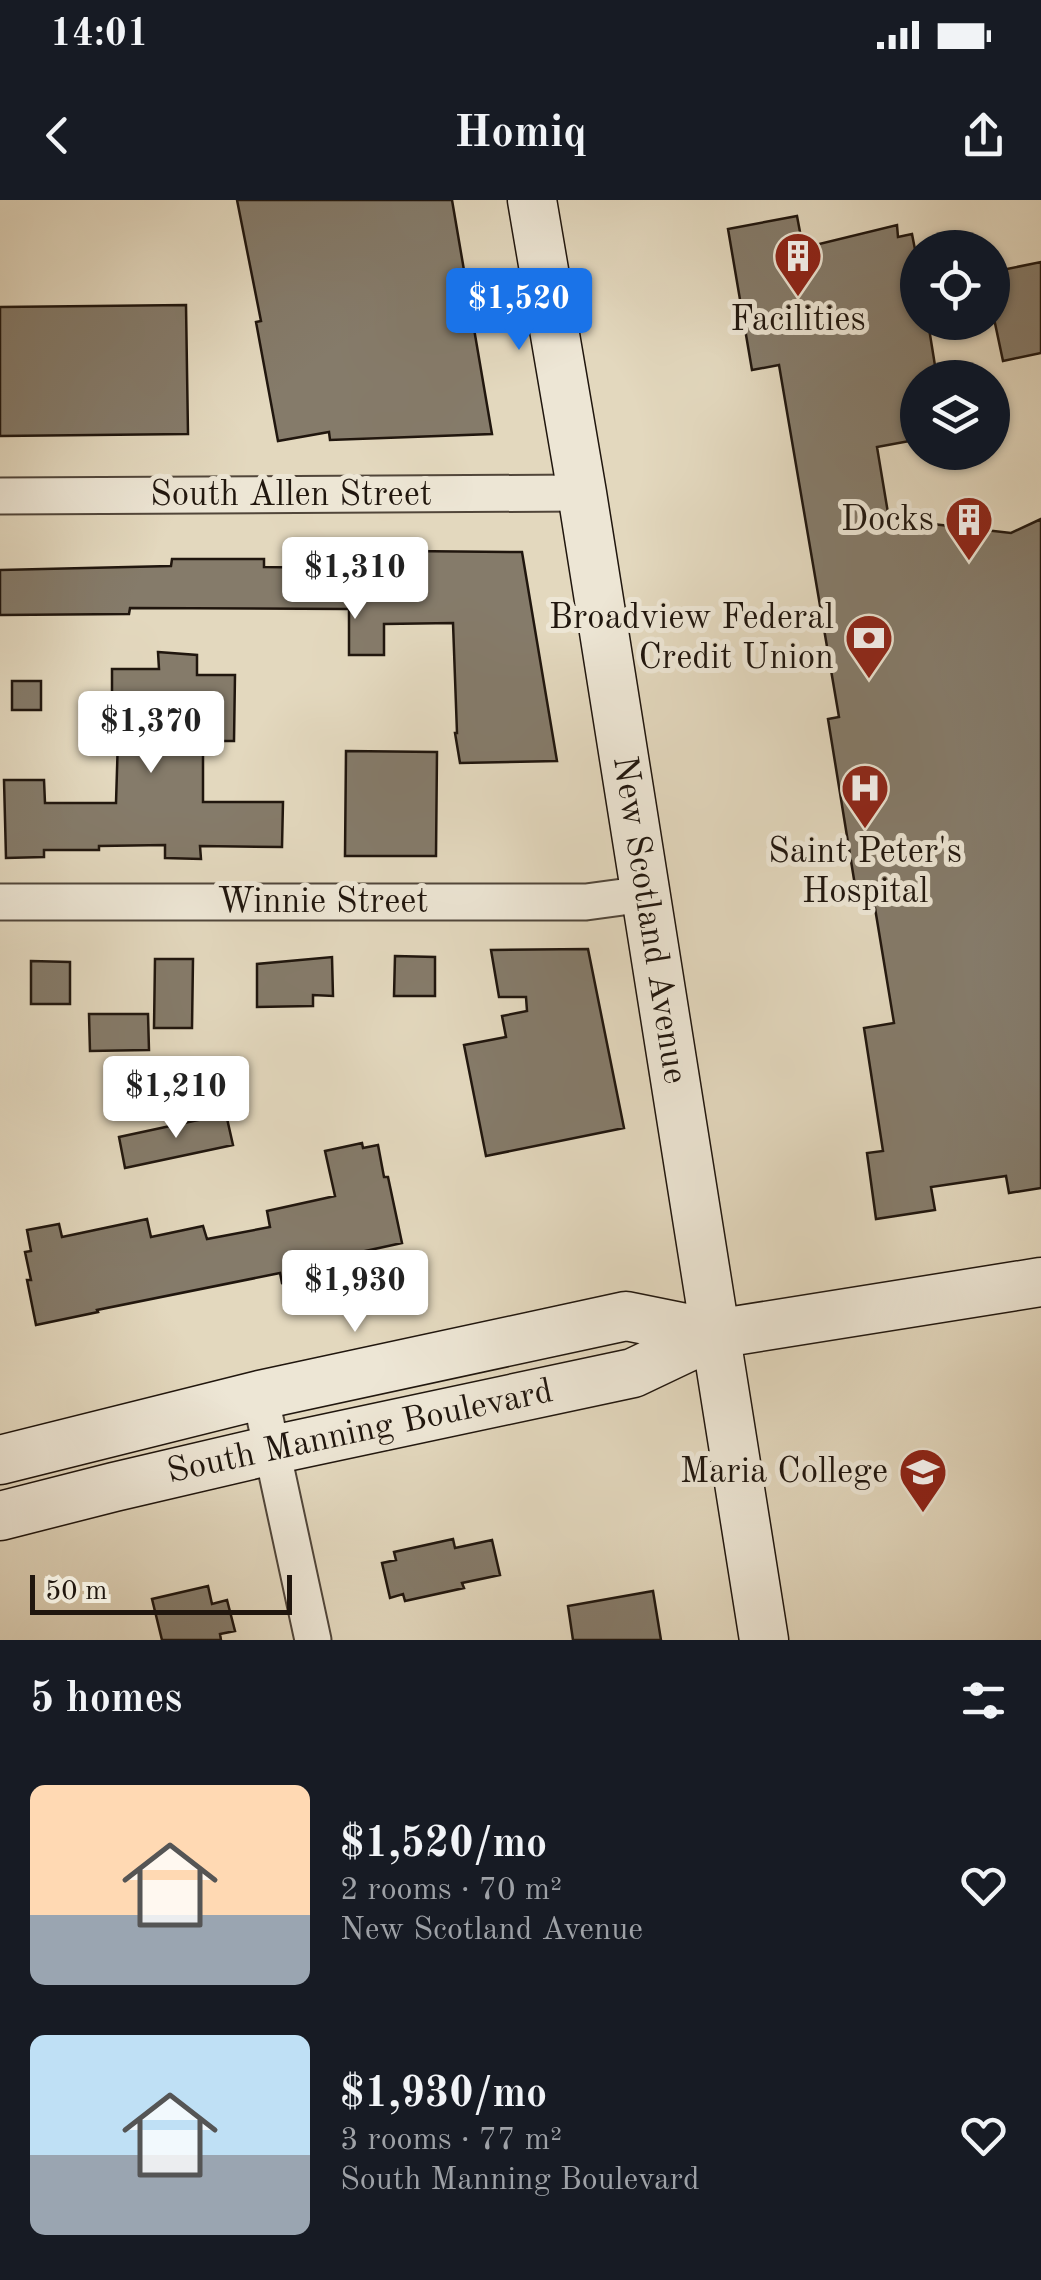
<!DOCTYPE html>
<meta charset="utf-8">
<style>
:root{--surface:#171b24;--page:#20242c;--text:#f1f3f6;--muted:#9ea1a6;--accent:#1a73e8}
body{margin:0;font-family:"Old Standard TT",serif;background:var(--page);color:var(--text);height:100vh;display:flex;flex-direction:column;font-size:38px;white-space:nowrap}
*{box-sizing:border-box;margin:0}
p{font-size:32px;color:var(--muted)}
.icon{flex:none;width:55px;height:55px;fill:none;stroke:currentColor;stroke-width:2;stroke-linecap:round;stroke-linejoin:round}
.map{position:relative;height:1440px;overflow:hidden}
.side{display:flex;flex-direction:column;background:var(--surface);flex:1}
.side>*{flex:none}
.fabs{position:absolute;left:900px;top:30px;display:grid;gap:20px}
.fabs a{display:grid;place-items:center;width:110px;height:110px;border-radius:50%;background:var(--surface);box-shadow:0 2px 8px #0004;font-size:50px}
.scale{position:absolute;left:30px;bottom:25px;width:262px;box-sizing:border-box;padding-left:10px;border:5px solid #20160e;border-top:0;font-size:28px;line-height:35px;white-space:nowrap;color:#20160e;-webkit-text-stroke:8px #ede6d5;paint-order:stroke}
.price{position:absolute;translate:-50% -85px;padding:0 22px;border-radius:10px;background:#fff;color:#222;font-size:32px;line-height:65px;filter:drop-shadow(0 2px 5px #0008)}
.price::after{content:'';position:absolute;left:50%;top:60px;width:30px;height:22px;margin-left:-15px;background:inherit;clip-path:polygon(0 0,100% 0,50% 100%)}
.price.active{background:var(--accent);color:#fff}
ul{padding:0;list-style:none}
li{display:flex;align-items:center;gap:30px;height:250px;padding:0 30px}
li span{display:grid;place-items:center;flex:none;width:280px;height:200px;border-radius:15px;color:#555}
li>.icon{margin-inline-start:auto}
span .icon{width:120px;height:120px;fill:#fffc;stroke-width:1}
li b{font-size:42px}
h2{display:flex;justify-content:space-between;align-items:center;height:120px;padding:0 30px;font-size:42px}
.status{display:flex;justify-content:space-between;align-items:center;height:70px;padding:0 50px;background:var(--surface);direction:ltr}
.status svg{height:28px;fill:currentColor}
header{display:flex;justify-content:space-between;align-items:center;height:130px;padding:0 30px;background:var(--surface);font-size:45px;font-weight:800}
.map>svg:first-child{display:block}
.building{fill:#857b6a;stroke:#20160e;stroke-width:2.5}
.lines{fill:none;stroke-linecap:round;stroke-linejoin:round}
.street-casing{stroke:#51463a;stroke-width:39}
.secondary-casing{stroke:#20160e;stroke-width:51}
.street{stroke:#ede6d5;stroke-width:35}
.secondary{stroke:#ede6d5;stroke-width:48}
.labels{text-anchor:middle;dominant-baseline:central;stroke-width:10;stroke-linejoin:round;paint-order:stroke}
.poi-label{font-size:35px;fill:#20160e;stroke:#ede6d5;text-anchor:end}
.street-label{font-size:35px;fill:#20160e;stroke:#ede6d5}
</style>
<div class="status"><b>14:01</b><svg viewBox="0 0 49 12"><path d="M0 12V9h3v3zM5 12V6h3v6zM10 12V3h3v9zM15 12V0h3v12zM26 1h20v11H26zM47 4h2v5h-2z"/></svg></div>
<header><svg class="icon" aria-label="back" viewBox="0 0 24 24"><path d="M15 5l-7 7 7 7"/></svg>Homiq<svg class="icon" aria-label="share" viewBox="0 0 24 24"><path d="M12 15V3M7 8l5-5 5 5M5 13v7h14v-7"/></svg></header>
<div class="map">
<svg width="1041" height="1440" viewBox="0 0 1041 1440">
<rect width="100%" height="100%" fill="#e3d8be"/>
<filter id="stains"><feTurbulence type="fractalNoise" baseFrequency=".002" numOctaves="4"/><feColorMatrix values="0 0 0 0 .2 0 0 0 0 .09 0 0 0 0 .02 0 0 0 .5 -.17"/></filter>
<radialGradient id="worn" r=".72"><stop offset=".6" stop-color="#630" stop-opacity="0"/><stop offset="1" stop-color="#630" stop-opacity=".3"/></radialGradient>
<path class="building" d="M237,0H452L492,234L330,240L329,232L278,241L256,122L261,121Z
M797,16L803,48L897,25L898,37L912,34L918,65V122H928L937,178H918V193L907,195L915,240L877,247L889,319L1011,333L1041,319V988L1009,993L1006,976L931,987L935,1010L876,1019L867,953L883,951L864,828L894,823L874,702L858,704L828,519L839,517L779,165L752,170L728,29Z
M1041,62V153L1003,161L992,109V72Z
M186,105L188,234L0,236V107Z
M406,351L522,352L557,561L460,563L455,533H457L453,423L384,424V455H349V409L130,408L129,414L0,415V370L171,366L172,359H264V367L350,368V359L406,360Z
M158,452L197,455V475H235L234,541H203V602H283L282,647L200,646L201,659L165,658V645L99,646V650H44V657L6,658L4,580H44L45,603H116L119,505H112V469H159Z
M12,481H41V510H12Z
M346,551L437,552L436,656H345Z
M588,749L624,928L486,956L464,845L506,837L502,816L527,811L526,797H499L491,750Z
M395,756L435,757V796H394Z
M332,757L333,796L313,795V806L257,807V764Z
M155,759H193L192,828H154Z
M31,761L70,762V804H31Z
M89,814H148L149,850L90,851Z
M226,914L233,945L125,968L119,937Z
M362,943L363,948L378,945L384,977H388L402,1043L324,1060L327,1074L282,1083L280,1073L97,1110L98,1112L36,1125L27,1080H31L25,1052L31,1051L27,1030L59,1024L62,1037L147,1019L151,1037L203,1026L207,1039L270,1027L267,1011L335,996L325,951Z
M453,1339L455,1348L492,1340L500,1375L462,1383L464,1388L405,1401L403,1394L390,1398L382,1363L396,1360L394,1352Z
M208,1386L212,1404L227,1400L235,1431L220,1434L221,1440H162L152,1399Z
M653,1391L661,1440H573L568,1406Z"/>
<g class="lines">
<g class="street-casing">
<path id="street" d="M0,296L582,293
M0,702H586L645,694
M260,1195L313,1440"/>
</g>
<g class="secondary-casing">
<path id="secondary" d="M532,0L582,293L764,1440
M0,1260L260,1195L626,1116L715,1134
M0,1316L114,1287L272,1250L633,1173L715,1134L1041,1082"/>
</g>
<use href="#street" class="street"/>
<use href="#secondary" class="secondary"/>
</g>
<defs>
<g id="building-pin" transform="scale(2.5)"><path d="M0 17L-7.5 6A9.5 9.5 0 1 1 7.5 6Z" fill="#8f2418" stroke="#ede6d5"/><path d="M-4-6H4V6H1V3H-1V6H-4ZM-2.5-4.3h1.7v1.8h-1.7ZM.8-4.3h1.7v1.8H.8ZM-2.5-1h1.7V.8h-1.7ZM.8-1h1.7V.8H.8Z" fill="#fff"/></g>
<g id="bank-pin" transform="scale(2.5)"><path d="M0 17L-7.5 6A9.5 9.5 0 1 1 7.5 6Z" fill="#8f2418" stroke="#ede6d5"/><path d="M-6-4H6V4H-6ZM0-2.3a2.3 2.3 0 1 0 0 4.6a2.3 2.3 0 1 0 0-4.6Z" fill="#fff"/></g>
<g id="hospital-pin" transform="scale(2.5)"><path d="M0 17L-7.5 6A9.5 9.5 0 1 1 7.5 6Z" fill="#8f2418" stroke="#ede6d5"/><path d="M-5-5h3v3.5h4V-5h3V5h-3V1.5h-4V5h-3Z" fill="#fff"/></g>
<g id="university-pin" transform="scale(2.5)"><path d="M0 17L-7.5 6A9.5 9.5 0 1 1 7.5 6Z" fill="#8f2418" stroke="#ede6d5"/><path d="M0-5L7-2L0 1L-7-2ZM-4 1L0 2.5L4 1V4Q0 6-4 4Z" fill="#fff"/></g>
</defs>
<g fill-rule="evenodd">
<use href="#building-pin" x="798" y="56"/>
<use href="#building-pin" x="969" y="320"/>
<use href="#bank-pin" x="869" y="438"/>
<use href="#hospital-pin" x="865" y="588"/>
<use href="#university-pin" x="923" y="1272"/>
</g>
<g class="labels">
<g class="poi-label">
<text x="798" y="120" text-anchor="middle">Facilities</text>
<text x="934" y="320">Docks</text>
<text x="834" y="418">Broadview Federal<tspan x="834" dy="40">Credit Union</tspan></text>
<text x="865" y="652" text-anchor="middle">Saint Peter's<tspan x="865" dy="40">Hospital</tspan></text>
<text x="888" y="1272">Maria College</text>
</g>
<g class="street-label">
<text x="291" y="295">South Allen Street</text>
<text x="323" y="702">Winnie Street</text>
<text transform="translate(649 720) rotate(81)">New Scotland Avenue</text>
<text transform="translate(360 1232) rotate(-12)">South Manning Boulevard</text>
</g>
</g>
<rect width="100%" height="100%" filter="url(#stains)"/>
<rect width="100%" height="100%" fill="url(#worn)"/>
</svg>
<div class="fabs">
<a><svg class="icon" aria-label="locate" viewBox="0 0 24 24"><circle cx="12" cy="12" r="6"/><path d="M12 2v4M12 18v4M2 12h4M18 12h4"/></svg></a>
<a><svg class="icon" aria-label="layers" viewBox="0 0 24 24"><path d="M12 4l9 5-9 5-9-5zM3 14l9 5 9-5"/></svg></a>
</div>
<div class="scale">50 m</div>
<b class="price active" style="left:519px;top:153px">$1,520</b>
<b class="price" style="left:355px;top:422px">$1,310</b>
<b class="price" style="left:151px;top:576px">$1,370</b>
<b class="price" style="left:176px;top:941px">$1,210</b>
<b class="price" style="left:355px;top:1135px">$1,930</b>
</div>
<section class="side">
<h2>5 homes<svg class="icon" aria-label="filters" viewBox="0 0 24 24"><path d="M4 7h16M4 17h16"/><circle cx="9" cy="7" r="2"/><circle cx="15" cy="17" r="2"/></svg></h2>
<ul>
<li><span style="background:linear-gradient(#ffd9b3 65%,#9aa5b1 0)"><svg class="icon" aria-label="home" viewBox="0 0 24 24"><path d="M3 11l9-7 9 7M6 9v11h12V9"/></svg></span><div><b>$1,520/mo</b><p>2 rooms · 70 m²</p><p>New Scotland Avenue</p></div><svg class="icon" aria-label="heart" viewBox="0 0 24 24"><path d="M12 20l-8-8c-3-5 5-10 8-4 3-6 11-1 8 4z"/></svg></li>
<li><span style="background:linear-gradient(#bfe0f5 60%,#9aa5b1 0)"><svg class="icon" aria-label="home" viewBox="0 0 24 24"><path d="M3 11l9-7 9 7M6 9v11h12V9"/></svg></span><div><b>$1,930/mo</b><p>3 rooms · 77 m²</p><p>South Manning Boulevard</p></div><svg class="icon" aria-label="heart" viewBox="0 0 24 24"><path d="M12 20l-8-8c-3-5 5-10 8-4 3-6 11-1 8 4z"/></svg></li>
</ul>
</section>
